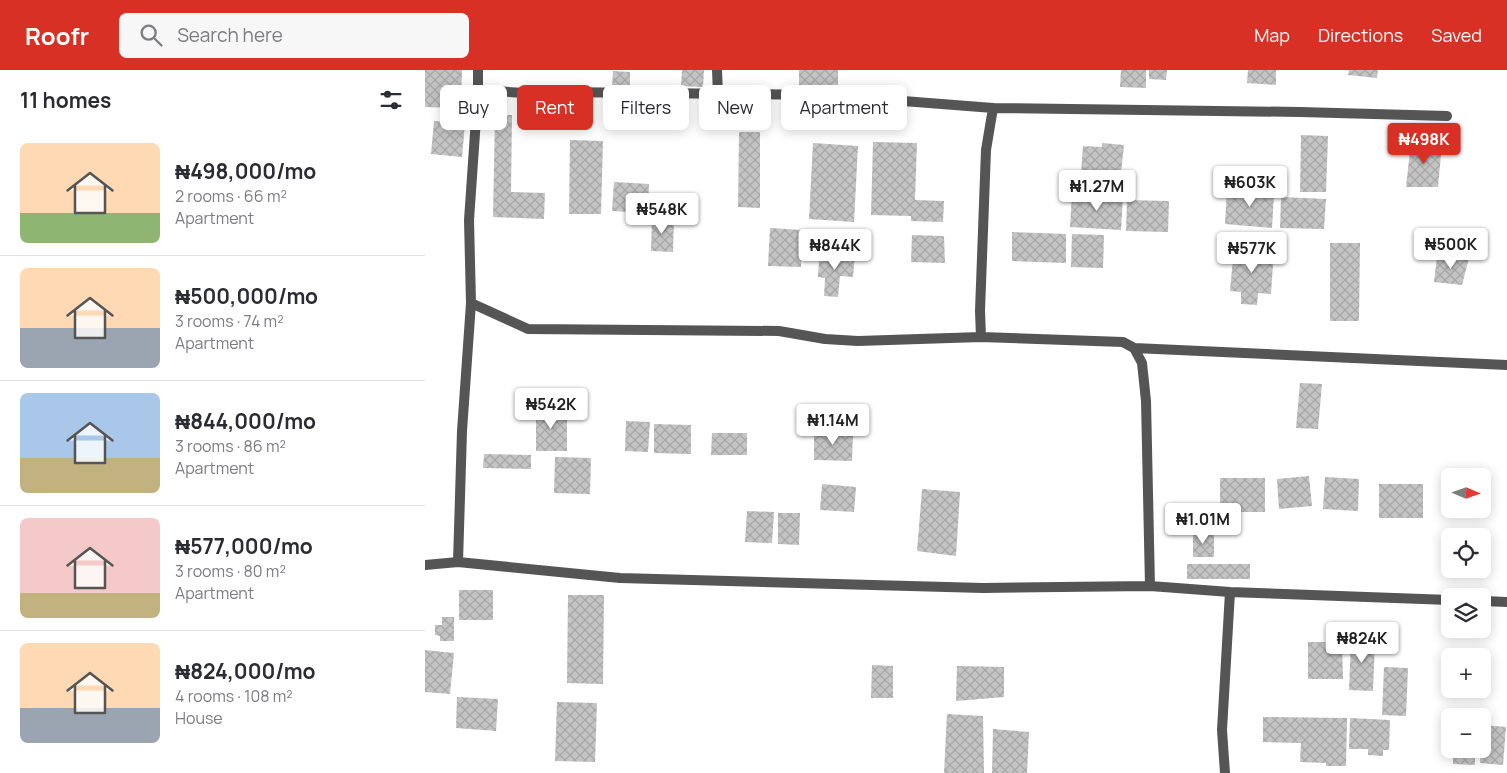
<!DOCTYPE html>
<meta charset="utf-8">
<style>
:root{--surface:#fff;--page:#f7f7f7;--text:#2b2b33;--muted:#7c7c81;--line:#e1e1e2;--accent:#d93025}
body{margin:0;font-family:Manrope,sans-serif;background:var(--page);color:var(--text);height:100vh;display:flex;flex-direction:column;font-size:19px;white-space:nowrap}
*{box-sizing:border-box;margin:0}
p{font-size:16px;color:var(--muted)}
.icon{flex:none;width:28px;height:28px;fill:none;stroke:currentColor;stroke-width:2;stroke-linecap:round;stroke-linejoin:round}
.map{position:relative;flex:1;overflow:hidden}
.sheet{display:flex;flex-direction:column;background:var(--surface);width:425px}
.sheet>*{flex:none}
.hud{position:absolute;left:15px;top:15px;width:475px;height:45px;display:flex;gap:10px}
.needle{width:32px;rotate:92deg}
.fabs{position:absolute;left:1016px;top:398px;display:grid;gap:10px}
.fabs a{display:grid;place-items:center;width:50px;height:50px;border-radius:8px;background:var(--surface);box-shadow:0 2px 12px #0003;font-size:25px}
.price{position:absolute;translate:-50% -42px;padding:0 11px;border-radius:5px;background:#fff;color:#222;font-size:16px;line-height:32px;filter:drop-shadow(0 1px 2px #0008)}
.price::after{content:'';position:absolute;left:50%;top:30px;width:15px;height:11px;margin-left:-8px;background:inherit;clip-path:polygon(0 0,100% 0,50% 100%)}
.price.selected{background:var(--accent);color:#fff}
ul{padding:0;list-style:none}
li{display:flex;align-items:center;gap:15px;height:125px;padding:0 20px}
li+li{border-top:1px solid var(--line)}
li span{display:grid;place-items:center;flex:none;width:140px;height:100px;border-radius:8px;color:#555}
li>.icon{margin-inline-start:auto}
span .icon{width:60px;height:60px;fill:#fffc;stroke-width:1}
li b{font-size:21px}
h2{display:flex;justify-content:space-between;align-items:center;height:60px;padding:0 20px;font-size:21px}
.pill{padding:0 18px;border-radius:8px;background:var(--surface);box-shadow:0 2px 12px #0003;font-size:18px;line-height:45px}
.pill.selected{background:var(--accent);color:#fff}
header{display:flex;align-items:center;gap:30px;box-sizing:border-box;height:70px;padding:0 25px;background:var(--accent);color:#fff}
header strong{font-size:24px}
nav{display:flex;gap:28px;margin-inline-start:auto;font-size:18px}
.search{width:350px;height:45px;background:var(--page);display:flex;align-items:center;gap:12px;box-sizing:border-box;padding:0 18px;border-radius:8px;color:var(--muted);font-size:19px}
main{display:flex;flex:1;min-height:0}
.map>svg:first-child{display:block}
.building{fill:url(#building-cross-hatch)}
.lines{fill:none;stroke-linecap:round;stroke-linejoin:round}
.minor{stroke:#555;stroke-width:10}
</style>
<header>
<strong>Roofr</strong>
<div class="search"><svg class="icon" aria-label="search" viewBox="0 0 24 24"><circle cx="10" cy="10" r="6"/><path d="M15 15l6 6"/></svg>Search here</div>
<nav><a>Map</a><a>Directions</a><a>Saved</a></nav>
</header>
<main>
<section class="sheet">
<h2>11 homes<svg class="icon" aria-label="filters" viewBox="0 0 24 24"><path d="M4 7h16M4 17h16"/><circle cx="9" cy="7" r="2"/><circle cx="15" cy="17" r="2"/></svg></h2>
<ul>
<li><span style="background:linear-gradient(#ffd9b3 70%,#8fb573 0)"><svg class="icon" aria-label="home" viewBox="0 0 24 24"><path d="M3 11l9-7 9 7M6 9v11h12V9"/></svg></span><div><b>₦498,000/mo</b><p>2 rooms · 66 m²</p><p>Apartment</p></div></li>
<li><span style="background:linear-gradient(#ffd9b3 60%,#9aa5b1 0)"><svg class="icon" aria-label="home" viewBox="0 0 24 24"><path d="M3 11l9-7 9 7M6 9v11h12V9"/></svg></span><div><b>₦500,000/mo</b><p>3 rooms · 74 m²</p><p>Apartment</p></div></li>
<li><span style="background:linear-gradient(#a9c7e8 65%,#c2b280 0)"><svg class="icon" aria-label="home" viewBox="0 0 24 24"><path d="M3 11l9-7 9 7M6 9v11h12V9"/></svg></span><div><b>₦844,000/mo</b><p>3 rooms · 86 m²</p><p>Apartment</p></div></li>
<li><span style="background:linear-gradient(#f6c9c9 75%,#c2b280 0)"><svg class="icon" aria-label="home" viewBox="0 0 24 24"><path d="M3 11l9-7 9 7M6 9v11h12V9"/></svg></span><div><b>₦577,000/mo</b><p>3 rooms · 80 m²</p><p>Apartment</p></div></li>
<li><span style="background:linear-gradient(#ffd9b3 65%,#9aa5b1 0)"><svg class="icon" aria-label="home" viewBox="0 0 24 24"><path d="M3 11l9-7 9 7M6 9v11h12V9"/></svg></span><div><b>₦824,000/mo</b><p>4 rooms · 108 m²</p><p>House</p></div></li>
</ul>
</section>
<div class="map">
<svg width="1082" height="703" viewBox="0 0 1082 703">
<defs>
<pattern id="building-cross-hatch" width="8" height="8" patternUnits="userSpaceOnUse" patternTransform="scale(1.25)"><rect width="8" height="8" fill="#c4c4c4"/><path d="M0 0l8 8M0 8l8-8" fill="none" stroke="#a7a7a7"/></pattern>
</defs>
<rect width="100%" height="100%" fill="#fff"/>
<path class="building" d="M0,0H37L36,38L0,37Z
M257,0H279L278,17L256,16Z
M374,0H413V19L374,17Z
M696,0H721V18L695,17Z
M724,0H742L741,10L724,9Z
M823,0H851V15L822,13Z
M924,0H953L952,8L923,5Z
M188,1L205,2V18L187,17Z
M97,44L135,45L134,60L97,59Z
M70,45H87L86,122L120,123L119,149L68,147Z
M9,51L40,53L37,87L6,84Z
M314,62H335V138L313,137Z
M876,65L903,66L901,122H875Z
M145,70L178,71L176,144H144Z
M448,72L492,73L490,130L519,131L518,152L486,151V146L446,145Z
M986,72L1017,74L1013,117H981Z
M388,73L433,76L429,152L384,149Z
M677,73L699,75L696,103H693L692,119L660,117V104H656L658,76L677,77Z
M189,112L224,114L223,143L187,141Z
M814,117L842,120L841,123L849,124L847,158L800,154L802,120L813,121Z
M647,124L698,126L696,160L645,157Z
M856,127L901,129L899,159L855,158Z
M702,130L744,131L743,162L701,161Z
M227,148L249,149L248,182L226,181Z
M345,158L377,160L376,197L343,196Z
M587,162L641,164V193L587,191Z
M647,164L679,165L678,198L646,197Z
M487,165L519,166L520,193L486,192Z
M905,173H935L934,251H905Z
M809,178L849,180L846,224L833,223L832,235L816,234V222L805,221Z
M399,181L430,184L428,207L415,206L413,227L399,226L400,208L393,207L394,190L398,192Z
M1012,187L1044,188L1037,215L1009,212Z
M875,313L897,314L893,359L871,358Z
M111,339H142V381H111Z
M201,351L225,352L223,382L200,381Z
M229,354L266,355V384L229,383Z
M389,362L428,363L427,391L389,390Z
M287,363H322V385H286Z
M59,384L106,385V399L58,398Z
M130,387L166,388L165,424L129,423Z
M884,406L887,436L854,439L852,409Z
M900,407L934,409L933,441L898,439Z
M795,408H840V442H795Z
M397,414L431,417L429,442L395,440Z
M954,414H998V448H954Z
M497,419L535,422L531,486L492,481Z
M322,441L349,442L347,473L320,472Z
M353,443H375L374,475L353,474Z
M768,463H789V487H768Z
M762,494H825V509H762Z
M34,520H68V550H34Z
M143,525H179L178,614L142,613Z
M17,547H29V571H15V566L10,565V555H17Z
M932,565H943V570H950L948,621L924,620L926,569L932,570Z
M883,572H917L918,609H883Z
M0,580L29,583L25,624L0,622Z
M447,595L468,596V628H446Z
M532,596L579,597V627L531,631Z
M959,597L983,598L981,646L957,645Z
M32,627L73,629L71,661L31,658Z
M132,632L172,633L170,692L130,691Z
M522,644L558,646L559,703H519Z
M838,647L922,648L921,696H901V693L875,692L876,673L838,672Z
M925,648L965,650L964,680H958V686L943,685V679H924Z
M1058,655L1081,657L1078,695L1055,693V679H1058Z
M568,659L604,662L602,703H567Z
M1028,679H1050V695L1028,694Z"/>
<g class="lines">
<path class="minor" d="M292,0L293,24
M53,20L114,24L132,22L401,25L568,38L875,42L1022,46
M46,233L103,259L354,261L400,269L433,271L556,267L698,272L709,278L717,293L721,331L725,516
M556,267L555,241L561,80L568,38
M709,278L1082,295
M33,492L37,361L46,233L44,150L53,20V0
M0,495L33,492L195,508L558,518L725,516L805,522L1025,530
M1058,531L1082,532
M800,703L797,660L805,522"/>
</g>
</svg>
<div class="fabs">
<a><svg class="needle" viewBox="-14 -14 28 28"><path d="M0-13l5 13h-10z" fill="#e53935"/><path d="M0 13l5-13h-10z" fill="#7c7c81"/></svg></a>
<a><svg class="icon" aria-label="locate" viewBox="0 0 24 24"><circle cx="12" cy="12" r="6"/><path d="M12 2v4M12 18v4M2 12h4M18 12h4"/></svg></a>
<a><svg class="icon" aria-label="layers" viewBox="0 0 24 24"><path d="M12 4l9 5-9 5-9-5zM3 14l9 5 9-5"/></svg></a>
<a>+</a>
<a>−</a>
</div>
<b class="price selected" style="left:999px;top:95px">₦498K</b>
<b class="price" style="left:825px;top:138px">₦603K</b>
<b class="price" style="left:672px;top:142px">₦1.27M</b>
<b class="price" style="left:237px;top:165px">₦548K</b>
<b class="price" style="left:1026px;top:200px">₦500K</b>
<b class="price" style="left:410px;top:201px">₦844K</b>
<b class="price" style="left:827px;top:204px">₦577K</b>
<b class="price" style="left:126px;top:360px">₦542K</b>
<b class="price" style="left:408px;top:376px">₦1.14M</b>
<b class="price" style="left:778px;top:475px">₦1.01M</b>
<b class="price" style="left:937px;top:594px">₦824K</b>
<div class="hud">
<a class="pill">Buy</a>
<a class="pill selected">Rent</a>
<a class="pill">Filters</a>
<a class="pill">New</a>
<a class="pill">Apartment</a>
</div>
</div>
</main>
